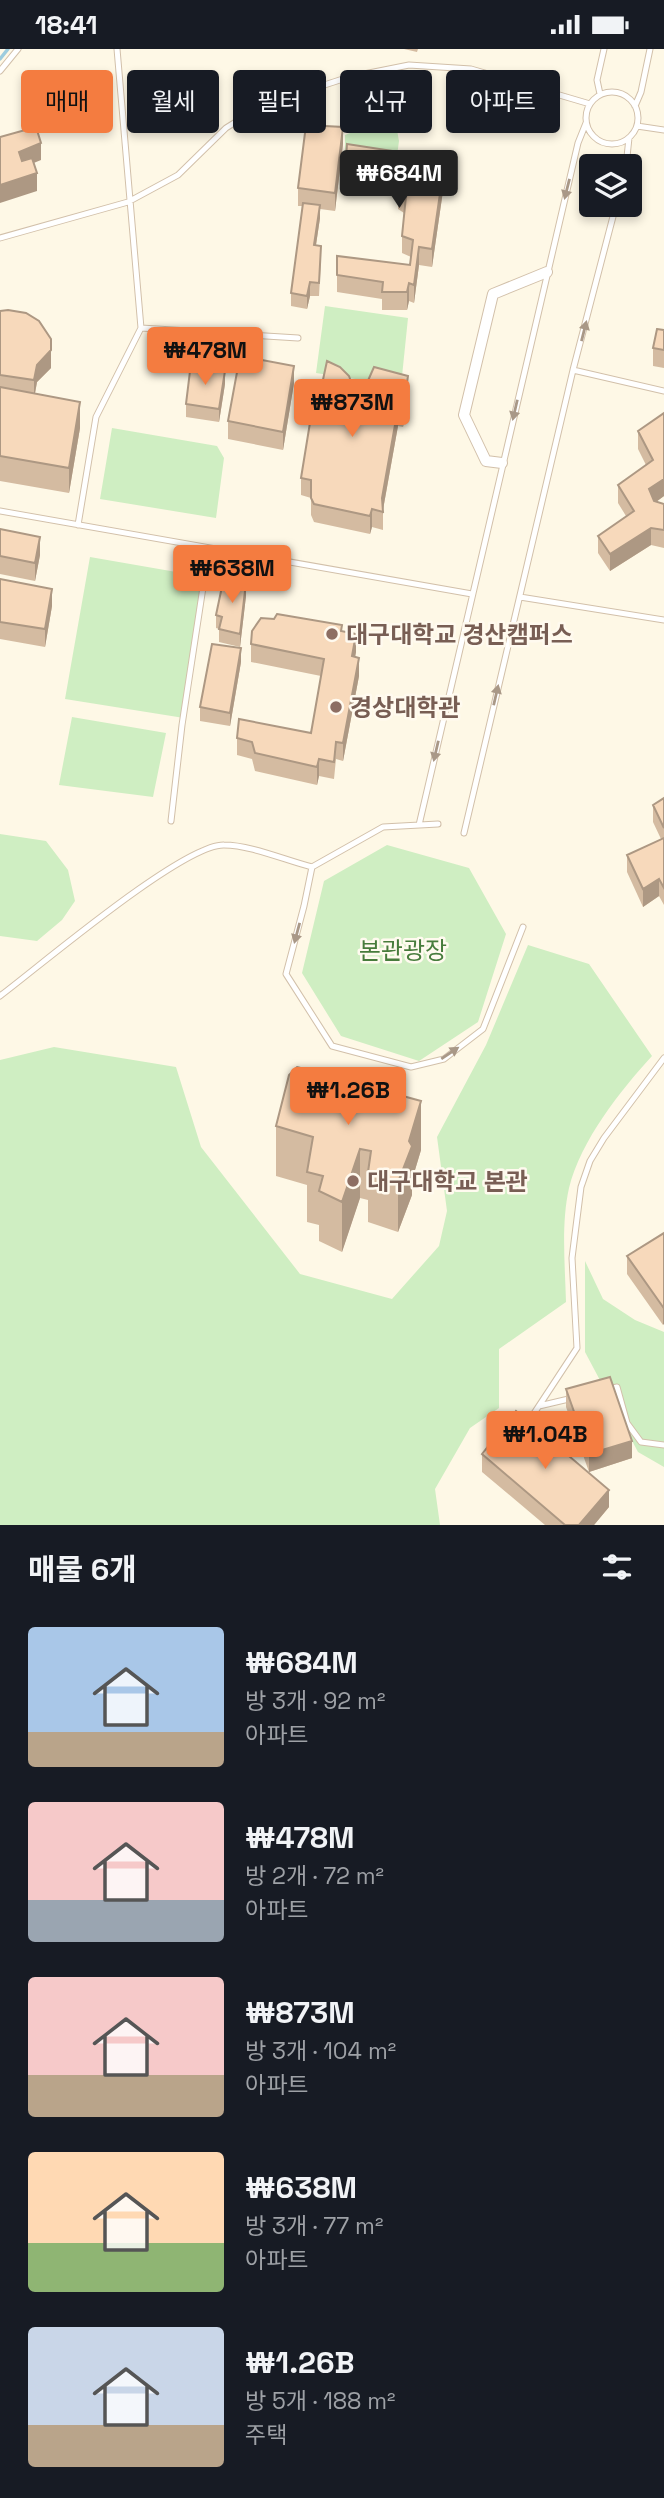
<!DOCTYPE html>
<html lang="ko">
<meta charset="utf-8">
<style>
:root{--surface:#171b24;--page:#20242c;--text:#f1f3f6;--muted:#9ea1a6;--accent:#f47c40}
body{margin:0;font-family:"Space Grotesk","Noto Sans KR",sans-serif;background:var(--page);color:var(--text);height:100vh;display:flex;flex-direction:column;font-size:26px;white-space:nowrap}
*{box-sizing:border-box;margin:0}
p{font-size:23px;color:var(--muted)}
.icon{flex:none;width:38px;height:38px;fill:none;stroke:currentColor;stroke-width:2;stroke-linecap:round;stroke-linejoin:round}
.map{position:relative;height:1476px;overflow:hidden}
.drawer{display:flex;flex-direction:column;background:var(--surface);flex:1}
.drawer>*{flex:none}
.hud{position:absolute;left:21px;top:21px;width:623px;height:63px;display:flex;gap:14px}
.tools{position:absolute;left:579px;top:105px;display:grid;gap:14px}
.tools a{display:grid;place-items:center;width:63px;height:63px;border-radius:7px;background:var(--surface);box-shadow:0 4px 10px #0003;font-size:35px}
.price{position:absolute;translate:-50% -60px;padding:0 16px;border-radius:7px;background:var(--accent);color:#111;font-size:23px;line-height:46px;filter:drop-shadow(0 2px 4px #0008)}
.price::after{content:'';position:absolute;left:50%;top:42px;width:21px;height:16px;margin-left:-10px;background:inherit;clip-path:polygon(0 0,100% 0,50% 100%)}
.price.on{background:#222;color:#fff}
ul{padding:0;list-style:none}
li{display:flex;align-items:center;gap:21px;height:175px;padding:0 28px}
li span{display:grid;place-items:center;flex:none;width:196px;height:140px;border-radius:7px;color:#555}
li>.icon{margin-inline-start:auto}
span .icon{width:84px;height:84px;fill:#fffc;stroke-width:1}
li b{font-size:30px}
h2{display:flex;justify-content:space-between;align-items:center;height:84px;padding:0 28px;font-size:30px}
.pill{padding:0 24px;border-radius:7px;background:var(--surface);box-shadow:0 4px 10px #0003;font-size:24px;line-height:63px}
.pill.on{background:var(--accent);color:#111}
.status{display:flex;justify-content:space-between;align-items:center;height:49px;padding:0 35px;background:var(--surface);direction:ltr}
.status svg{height:19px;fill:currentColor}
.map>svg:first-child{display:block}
.green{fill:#cfeec2}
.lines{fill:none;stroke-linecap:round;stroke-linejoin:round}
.stream{stroke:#9dccde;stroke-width:3.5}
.lane-casing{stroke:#d2c0aa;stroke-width:7}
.street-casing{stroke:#d2c0aa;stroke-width:12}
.lane{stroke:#fff;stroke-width:5}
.street{stroke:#fff;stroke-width:10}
.wall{fill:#d4bba1}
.shaded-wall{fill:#ad9883}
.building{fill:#f7d9bb;stroke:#ad9883;stroke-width:2}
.oneway{fill:#a99887}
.education-dot{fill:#8d6e63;stroke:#fffaef;stroke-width:2.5}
.labels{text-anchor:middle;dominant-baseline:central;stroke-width:5;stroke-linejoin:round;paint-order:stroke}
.education-label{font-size:24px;font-weight:bold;fill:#785e54;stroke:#fffaef;text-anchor:start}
.park-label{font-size:24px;fill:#477c3c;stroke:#fffaef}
</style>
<div class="status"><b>18:41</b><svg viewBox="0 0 49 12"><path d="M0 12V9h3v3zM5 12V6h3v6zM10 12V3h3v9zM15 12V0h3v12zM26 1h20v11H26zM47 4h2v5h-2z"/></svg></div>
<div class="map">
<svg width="664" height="1476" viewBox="0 0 664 1476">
<rect width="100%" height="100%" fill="#fef8e6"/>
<path class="green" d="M380,71L397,81L399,92L396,114L345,109V86L362,79L371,72Z
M325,257L408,269L401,337L316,324Z
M112,379L217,397L224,409L216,469L100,450Z
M90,508L205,528L184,669L65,650Z
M72,668L166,684L153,748L59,736Z
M0,785L46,792L68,821L75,852L62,871L37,892L0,887Z
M387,796L469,819L506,885L478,973L419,1012L341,987L302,924L324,832Z
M528,896L589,915L652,1007C620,1042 581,1091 569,1139C561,1175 565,1216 566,1253L499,1300V1359L470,1379L435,1440L440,1476H0V1011L54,998L176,1018L201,1098L300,1225L392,1250L439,1197L447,1162L437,1088L486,996Z
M585,1212L603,1250L635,1271L664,1283V1418L638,1403L585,1303Z"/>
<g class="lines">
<path class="stream" d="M0,10L8,0"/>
<g class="lane-casing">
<path id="lane" d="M0,22L18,0
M586 69a26 26 0 1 1 52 0a26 26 0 1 1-52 0Z
M600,45L597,31L604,0
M635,57L641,43L650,0
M637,77L664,81
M626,117L629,89
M0,189L128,153L178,126L226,79L263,56L349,28L409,16L471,20L590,55
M141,279L298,289
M573,321L664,342
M0,462L472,545
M78,476L96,368L141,279L117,0
M520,548L664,571
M171,772L182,676L209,499
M419,776L578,94L586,74
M464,784L573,321L616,156
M312,818L304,857L286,925L332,997L411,1018L444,1010L483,980L523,878
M0,947C40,917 183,795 224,796C250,796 285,811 312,818L383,778L438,775
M609,1340L617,1338L627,1374L641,1393L664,1396
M539,1357L573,1349
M529,1372L577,1299L572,1209L581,1138L590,1112L604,1089L664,1009"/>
</g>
<g class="street-casing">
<path id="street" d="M502,414L486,412L464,366L493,245L547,223"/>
</g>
<use href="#lane" class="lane"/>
<use href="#street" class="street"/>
</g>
<path class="wall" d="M404,0H418L417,3Z
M343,95L335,162L320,160V169L316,196L321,211L319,247H310L307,260L291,257V244L303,157H298V139Z
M345,123L445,128L432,218L419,216L414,254L409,252L407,261H382V250L337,243V207L410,216L411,208L402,204V187L404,164L398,160V148L345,141Z
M0,262L51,308V319L37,333L35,345L80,379L69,444L0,432Z
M664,281V319L653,317V299Z
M294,334L283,401L228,390V372Z
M225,335L219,373L186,368V355Z
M354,341L363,343L408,345L403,378L398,377L383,461V481L372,478L370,485L314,473L311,466V449L301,446V429Z
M664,364V447L656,453L664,455V499L651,496L610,522L598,504V487L626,467L618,454V436L646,416L638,400V382Z
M0,480L40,506L35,532L0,525Z
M0,530L52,557L45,598L0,590Z
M246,547L240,598L219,593V580L216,579V566Z
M342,582L356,603L355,608L359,627L343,712L336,710L334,730L319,727L317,736L255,722L252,710L237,706V689L311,684L321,627L251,613V595Z
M241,613L230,677L200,672V658Z
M664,749V856L659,847L643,858L627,823V806L661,790L653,773V756Z
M276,1077L421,1101L412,1131V1146L398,1183L368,1173V1151L360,1149L342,1203L319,1192V1176L307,1173V1136L276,1127Z
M664,1184L663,1276L627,1225V1207Z
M566,1340L632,1409L589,1423L566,1358Z
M482,1405L609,1458L594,1476H545L482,1423Z"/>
<path class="shaded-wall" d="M343,78V95L335,162V144Z
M41,94V111L19,120V103Z
M445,110V128L432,218V200Z
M37,124V142L0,154V136Z
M320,156V169L314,209V196Z
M419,198V216L414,254V236Z
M310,233V247L307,260V247Z
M409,234V252L407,261V243Z
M51,290V319L37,333L34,349V331L37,316Z
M294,317V334L283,401V383Z
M225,322V335L219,373V360Z
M408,327V345L403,378V360Z
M80,353V379L69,444V419Z
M398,359V377L382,466V449Z
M664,430V447L649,458V440Z
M372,460V478L370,485V467Z
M651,479V496L610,522V505Z
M40,488V506L35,532V514Z
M246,533V547L240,598V585Z
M52,540V557L45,598V580Z
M356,585V603L352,624V607Z
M241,599V613L230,677V664Z
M359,609V627L343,712V694Z
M319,710V727L317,736V718Z
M659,830V847L643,858V840Z
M421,1052V1101L412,1131V1146L398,1183V1133L409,1092Z
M360,1100V1149L342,1203V1153Z
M664,1257V1275L663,1276V1258Z
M632,1392V1409L589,1423V1405Z
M609,1441V1458L594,1476H579Z"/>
<path class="building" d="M306,76L343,78L335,144L298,139Z
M36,78L41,94L19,103L22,112L32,109L37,124L0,136V88Z
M347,95L445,110L432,200L419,198L414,236L409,234L407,243H382L383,233L337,226V207L410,216L413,191L402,187L406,147L398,143L400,131L345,123Z
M303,154L320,156L314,196L321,197L319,234L310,233L307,247L291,244Z
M8,261L26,264L39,272L51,290V301L37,316L34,331L0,326V262Z
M657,280L664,281V301L653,299Z
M240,307L294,317L283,383L228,372Z
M327,312L340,318L349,327L354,341L363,343L374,318L408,327L403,360L398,359L382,449L383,463L372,460L370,467L314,455L311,449V431L301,429L315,343L321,340Z
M191,314L225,322L219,360L186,355Z
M0,338L80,353L69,419L0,407Z
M664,364V430L649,440L654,452L664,455V481L651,479L610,505L598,487L634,462L618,436L653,411L638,382Z
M0,480L40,488L35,514L0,507Z
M224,528L246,533L240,585L219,580L222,568L216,566Z
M0,530L52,540L45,580L0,573Z
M277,565L342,576L341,582L356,585L352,607L359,609L343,694L336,693L334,713L319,710L317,718L255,704L252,693L237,689L239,670L311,684L324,610L251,595L252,582L261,569L274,570Z
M212,595L241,599L230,664L200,658Z
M664,749V779L653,756Z
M664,789V839L659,830L643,840L627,806Z
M297,1018L421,1052L409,1092L412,1097L398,1133L368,1123L371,1102L360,1100L342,1153L319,1142L323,1127L307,1123L313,1088L276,1077L289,1026Z
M664,1184V1257L663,1258L627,1207Z
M610,1328L632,1392L589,1405L566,1340Z
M516,1362L609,1441L579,1476H565L482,1405Z"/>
<defs><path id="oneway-solid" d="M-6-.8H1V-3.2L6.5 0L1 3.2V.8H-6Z" transform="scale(1.75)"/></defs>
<g class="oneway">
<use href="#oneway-solid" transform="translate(567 140) rotate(104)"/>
<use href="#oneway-solid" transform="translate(584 282) rotate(-76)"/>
<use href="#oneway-solid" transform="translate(515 361) rotate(103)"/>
<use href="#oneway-solid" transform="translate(496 646) rotate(-77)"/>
<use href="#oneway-solid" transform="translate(436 702) rotate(103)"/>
<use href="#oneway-solid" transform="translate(297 884) rotate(105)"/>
<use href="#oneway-solid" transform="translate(450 1004) rotate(-34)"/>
</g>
<g class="education-dot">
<circle cx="332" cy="585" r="7"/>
<circle cx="336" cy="658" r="7"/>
<circle cx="353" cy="1132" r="7"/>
</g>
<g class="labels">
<g class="education-label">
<text x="346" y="585">대구대학교 경산캠퍼스</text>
<text x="350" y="658">경상대학관</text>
<text x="367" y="1132">대구대학교 본관</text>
</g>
<g class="park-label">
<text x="403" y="901">본관광장</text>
</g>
</g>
</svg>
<div class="tools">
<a><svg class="icon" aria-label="layers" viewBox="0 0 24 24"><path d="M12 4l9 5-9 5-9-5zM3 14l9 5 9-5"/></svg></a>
</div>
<b class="price on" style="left:399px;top:161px">₩684M</b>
<b class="price" style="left:205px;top:338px">₩478M</b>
<b class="price" style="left:352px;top:390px">₩873M</b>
<b class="price" style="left:232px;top:556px">₩638M</b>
<b class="price" style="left:348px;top:1078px">₩1.26B</b>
<b class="price" style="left:545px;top:1422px">₩1.04B</b>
<div class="hud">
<a class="pill on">매매</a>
<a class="pill">월세</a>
<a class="pill">필터</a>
<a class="pill">신규</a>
<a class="pill">아파트</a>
</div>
</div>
<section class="drawer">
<h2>매물 6개<svg class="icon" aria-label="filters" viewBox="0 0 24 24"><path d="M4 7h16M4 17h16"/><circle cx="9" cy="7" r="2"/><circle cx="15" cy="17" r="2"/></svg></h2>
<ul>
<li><span style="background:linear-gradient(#a9c7e8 75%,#b9a48a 0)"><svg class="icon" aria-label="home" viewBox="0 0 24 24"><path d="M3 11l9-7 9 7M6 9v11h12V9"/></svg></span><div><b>₩684M</b><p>방 3개 · 92 m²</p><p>아파트</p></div></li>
<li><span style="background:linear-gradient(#f6c9c9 70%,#9aa5b1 0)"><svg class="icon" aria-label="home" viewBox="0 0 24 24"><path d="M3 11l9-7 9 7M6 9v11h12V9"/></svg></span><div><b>₩478M</b><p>방 2개 · 72 m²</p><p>아파트</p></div></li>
<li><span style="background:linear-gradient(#f6c9c9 70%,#b9a48a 0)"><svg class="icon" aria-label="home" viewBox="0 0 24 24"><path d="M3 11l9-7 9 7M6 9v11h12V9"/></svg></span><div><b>₩873M</b><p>방 3개 · 104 m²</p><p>아파트</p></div></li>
<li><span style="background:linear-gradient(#ffd9b3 65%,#8fb573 0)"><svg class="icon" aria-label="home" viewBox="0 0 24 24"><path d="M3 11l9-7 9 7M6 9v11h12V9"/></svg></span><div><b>₩638M</b><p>방 3개 · 77 m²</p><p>아파트</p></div></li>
<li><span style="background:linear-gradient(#c9d6e8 70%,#b9a48a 0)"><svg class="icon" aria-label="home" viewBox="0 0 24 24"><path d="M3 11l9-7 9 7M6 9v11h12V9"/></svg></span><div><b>₩1.26B</b><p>방 5개 · 188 m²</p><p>주택</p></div></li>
</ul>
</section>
